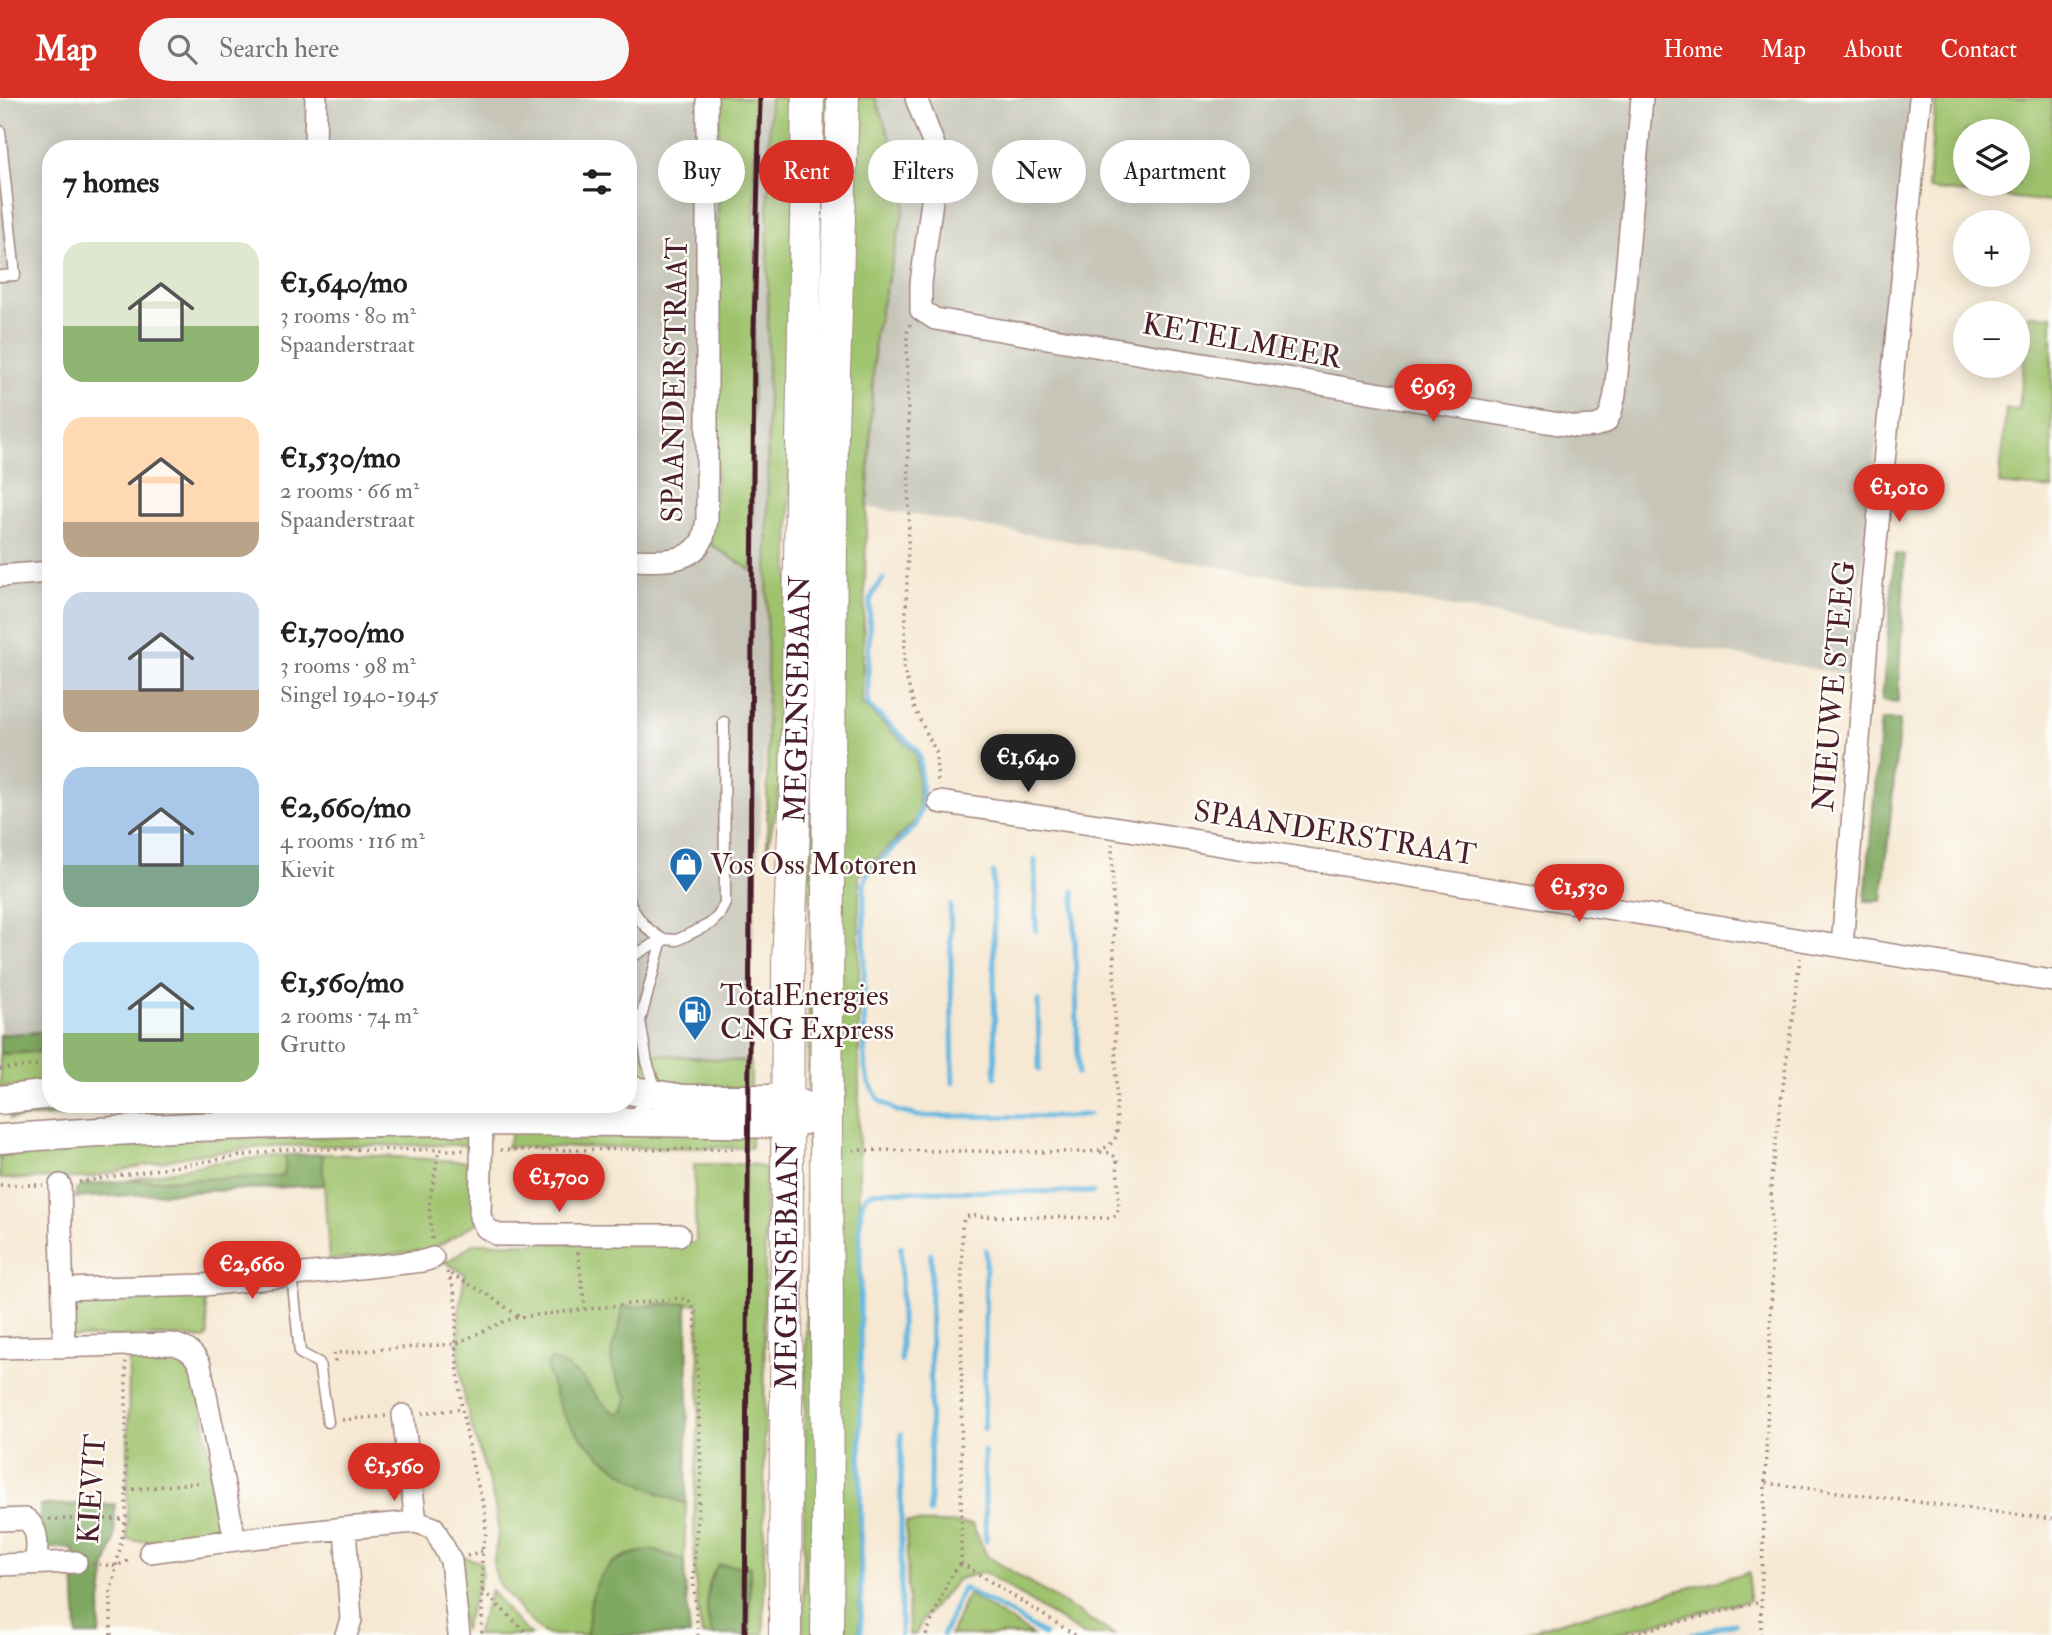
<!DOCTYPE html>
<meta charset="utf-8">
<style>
:root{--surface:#fff;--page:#f6f6f6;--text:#202124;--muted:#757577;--accent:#d93025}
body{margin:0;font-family:"IM FELL Double Pica",serif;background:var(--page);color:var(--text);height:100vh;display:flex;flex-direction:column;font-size:26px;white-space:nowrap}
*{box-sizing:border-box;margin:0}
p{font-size:23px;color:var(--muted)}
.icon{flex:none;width:38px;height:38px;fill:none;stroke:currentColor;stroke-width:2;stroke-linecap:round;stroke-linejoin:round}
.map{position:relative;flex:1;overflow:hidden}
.drawer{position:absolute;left:42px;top:42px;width:595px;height:973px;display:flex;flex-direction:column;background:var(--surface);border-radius:28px;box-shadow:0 4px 18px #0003}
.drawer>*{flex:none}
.top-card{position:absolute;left:658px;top:42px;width:665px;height:63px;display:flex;gap:14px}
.buttons{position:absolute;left:1953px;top:21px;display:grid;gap:14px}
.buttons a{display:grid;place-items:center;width:77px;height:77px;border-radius:50%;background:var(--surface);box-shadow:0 4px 18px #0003;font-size:35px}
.price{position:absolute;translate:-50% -60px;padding:0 16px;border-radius:24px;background:var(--accent);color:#fff;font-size:23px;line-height:46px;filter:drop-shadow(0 2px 4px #0008)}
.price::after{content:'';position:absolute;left:50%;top:42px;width:21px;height:16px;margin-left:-10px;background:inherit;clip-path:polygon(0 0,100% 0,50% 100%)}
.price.on{background:#222;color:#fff}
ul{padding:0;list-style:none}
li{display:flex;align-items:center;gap:21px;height:175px;padding:0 21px}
li span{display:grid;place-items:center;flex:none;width:196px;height:140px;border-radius:21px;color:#555}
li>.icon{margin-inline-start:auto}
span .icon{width:84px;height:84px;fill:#fffc;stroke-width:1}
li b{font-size:30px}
h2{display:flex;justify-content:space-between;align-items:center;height:84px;padding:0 21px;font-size:30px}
.chip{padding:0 24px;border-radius:32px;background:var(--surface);box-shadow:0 4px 18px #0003;font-size:24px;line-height:63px}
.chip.on{background:var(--accent);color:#fff}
header{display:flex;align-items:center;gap:42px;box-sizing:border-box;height:98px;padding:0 35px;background:var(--accent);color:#fff}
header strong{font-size:33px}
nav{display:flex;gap:38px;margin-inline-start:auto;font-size:24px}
.search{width:490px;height:63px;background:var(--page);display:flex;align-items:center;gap:18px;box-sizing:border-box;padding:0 24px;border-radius:38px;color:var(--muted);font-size:26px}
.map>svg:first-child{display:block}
.industrial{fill:#c6c5b8}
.green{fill:#9fc36d;stroke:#74714c;stroke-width:2;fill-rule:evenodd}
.forest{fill:#7fa960;stroke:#646446;stroke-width:2}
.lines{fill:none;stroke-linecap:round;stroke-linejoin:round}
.stream{stroke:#65b7e0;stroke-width:5}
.service-casing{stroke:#a0847e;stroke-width:13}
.minor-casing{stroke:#a0847e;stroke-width:24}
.secondary-casing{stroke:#a0847e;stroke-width:31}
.primary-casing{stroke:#a0847e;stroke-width:34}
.path{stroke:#a0847e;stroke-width:3.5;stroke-dasharray:2 5;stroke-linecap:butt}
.service{stroke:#fff;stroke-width:10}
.minor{stroke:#fff;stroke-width:21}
.secondary{stroke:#fff;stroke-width:28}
.primary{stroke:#fff;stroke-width:32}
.rail{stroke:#4a1f2b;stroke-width:5}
.labels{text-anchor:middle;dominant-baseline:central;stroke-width:5;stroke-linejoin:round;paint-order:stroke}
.street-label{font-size:30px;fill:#4a1f2b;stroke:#fdfcf7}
.poi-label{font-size:30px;fill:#4a1f2b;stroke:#fdfcf7;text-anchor:start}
</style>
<header>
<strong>Map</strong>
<div class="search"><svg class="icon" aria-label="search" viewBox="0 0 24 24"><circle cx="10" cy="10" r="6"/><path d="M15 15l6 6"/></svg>Search here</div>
<nav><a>Home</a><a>Map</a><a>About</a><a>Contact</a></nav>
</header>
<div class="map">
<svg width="2052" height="1537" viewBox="0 0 2052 1537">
<rect width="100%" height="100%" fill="#fdfcf7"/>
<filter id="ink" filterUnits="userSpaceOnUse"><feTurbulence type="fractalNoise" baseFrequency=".0143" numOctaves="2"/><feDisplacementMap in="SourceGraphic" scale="14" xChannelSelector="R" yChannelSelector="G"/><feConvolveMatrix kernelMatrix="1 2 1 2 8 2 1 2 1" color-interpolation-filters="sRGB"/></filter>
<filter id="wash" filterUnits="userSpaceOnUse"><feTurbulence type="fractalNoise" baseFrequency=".00686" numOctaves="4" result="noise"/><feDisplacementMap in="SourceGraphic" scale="28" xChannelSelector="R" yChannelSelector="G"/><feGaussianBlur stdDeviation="1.57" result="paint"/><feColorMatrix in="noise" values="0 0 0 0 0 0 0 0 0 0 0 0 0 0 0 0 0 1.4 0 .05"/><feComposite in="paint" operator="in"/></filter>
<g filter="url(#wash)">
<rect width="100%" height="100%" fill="#f6e8d2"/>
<path class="industrial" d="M0,0H1914L1851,577L780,394L744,995L628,996V51H51V972L0,970Z"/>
<path class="green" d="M719,0H755L752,473L707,444L716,390Z
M770,0H796L786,660L767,754L768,105Z
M817,0H875L909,90L875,237L866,437L862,606L916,655L920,718L859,778V1537H803Z
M1936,0H2052V104L1928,91ZM1965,33H2018V86H1965Z
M2029,217L2052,218V391L1999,386L2006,311L2019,312Z
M51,953V984L0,990V956Z
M628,954L751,964V991L696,990L628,980Z
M88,1006H194V1011L88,1016Z
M514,1029L751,1032V1050L507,1049Z
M467,1036L473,1041V1047L273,1048L193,1057L86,1080L0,1081V1050L100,1043Z
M322,1056L366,1057L487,1065V1119L431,1152L329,1162Z
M286,1057L285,1073L282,1078L278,1079L125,1083L210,1065Z
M694,1066H751L765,1070L764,1537H750V1468L715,1471C708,1493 703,1514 713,1537H702C688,1463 696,1388 699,1313C700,1278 698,1242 698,1206C684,1205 658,1205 644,1208C630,1212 623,1221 618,1233C609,1260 610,1276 628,1299L623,1314L615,1316L601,1304L582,1280L657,1395L686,1406L684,1462C654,1451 614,1448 599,1484C592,1501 593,1520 586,1537C575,1537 560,1537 549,1537C537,1534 504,1494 498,1483C490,1468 496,1453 498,1437C498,1428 497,1418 495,1410C490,1381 478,1352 470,1323C456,1274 455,1226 465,1176L443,1163L450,1162L474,1145H696Z
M204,1194L208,1233L207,1239L204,1241L176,1238L70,1239V1207L74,1200Z
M196,1251L219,1439L214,1443H137L127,1441L129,1258L134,1252Z
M906,1424L972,1426L987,1458L1115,1537H1083L984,1474L958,1481L924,1520L915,1537H909Z
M455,1457L481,1464L482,1476L463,1533Z
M1749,1474V1502L1610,1537H1517L1581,1518Z
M491,1492L515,1522L531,1537H476Z
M968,1496L1032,1537H950Z"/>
<path class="forest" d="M1895,456L1905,457L1898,604L1882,602Z
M1881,622H1900L1882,803H1865Z
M51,933V953L0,956V937Z
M51,1006H88V1016L10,1021L9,1008Z
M322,1056L324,1087L75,1100L76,1092L85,1086L125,1083L278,1079L282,1078L285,1073L286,1057Z
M687,1205L688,1295L686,1406C639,1389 594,1361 565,1319C556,1305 552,1284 546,1269L551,1261L567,1269L582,1280L601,1304L615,1315L623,1314L628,1299C618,1285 607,1265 613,1247C617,1234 623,1224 621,1210Z
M115,1406L114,1443L106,1469L101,1505L99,1537H77L73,1450H40V1407Z
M652,1452L684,1462L685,1484L690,1537H586C590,1525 588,1511 592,1499C601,1467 621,1456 652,1452Z
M718,1467L750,1468V1537H713C704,1516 705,1485 718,1467Z"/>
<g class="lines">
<path class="stream" d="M883,481L873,495L870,504L867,606L916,651L920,660L922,707L916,727L868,775L864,785V896L865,969L869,985L879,1002L897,1013L918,1018L1068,1019L1089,1016
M1035,762L1036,833
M993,775L995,979
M1074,793L1078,976
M950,807L953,985
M1038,903L1039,972
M901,1149V1263
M984,1331L986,1152
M984,1353L986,1443
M930,1415L931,1156
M861,1537L860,1127C861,1108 858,1094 882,1093L1093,1094
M901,1537V1336
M943,1537L963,1490L1008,1514L1044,1537
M1691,1537L1735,1525"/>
</g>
</g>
<g filter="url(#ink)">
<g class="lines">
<g class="service-casing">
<path id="service" d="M0,33L15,177L0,178
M628,799C634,818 645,831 662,841L640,923
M628,861L662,841L677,842L710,826L719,817L725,805L724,624
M628,921L640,923L647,964L658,998L630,1018
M281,1006L282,1025
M292,1177L300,1255L319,1265L328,1324"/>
</g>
<g class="minor-casing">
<path id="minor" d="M916,0L938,58L921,185V212L935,221L1577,329L1595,328L1606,324L1611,314L1615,297L1642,0
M315,51L316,0
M628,462C652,462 692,468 703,440C705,435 705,429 707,423V0
M0,478L51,474
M939,704L1112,729L2052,883
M1842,848L1871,496L1920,0
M482,1024L480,1119L486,1130L498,1137H679
M60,1087L64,1249
M63,1191L204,1187L423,1163L433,1160
M0,1250L172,1246C186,1249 193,1254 200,1267L235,1442
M403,1317L416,1424
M0,1422L26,1421C40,1432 37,1448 36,1465
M150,1454L235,1442L345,1430
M0,1467L76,1464
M346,1537L351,1522L345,1430L416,1424L434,1430L451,1463L459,1537"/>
</g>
<g class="secondary-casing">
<path id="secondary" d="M628,992L684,1001H788L807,1009
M0,1002L51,996
M0,1041C262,1019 525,1022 788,1026L826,1017"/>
</g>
<g class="primary-casing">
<g id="primary">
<path id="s1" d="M785,1537L788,864L796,689L808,0"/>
<path d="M827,1537L828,1432L826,1017L832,335L843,0"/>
</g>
</g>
<path class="path" d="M910,226L907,235L909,419L904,571L915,612L936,654L938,688
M0,971L51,966
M500,1052L736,1051
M853,1052L1077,1054C1094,1054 1108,1054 1117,1037L1112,746
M79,1084L284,1051L464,1052
M0,1087H43
M432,1141L429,1107L439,1052
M578,1154L585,1211
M447,1174L454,1191L457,1217L455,1246L462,1311L474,1374L485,1412L486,1435L482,1453V1537
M451,1176L488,1197L520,1219
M335,1264L334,1255L455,1246L505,1223L520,1219L681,1200L689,1203L695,1211L701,1377L693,1477L698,1537
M422,1315L462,1311
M342,1322L387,1318
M1766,1385L2052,1421
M126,1392L203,1384
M49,1421H125
M467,1458L482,1453
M92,1466L116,1468L132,1461
M483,1493L529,1537
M111,1537V1493L126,1421V1264
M926,1537L949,1481L961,1465
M1075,1537L961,1465L962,1128L964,1121L969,1118L1112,1120L1117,1116L1119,1110L1117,1061L1111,1055L1099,1054
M1626,1537L1761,1504L1772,1183L1771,1080L1800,860
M1761,1537V1504"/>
<use href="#service" class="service"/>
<use href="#minor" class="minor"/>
<use href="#secondary" class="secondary"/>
<use href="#primary" class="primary"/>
<path class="rail" d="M745,1537L754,232L760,0"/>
</g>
</g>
<defs>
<g id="shop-pin" transform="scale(1.75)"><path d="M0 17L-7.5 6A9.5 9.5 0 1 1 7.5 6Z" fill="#1f6fb2" stroke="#fdfcf7"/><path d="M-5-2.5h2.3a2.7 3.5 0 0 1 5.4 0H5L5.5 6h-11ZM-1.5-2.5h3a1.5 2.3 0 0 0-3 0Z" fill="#fff"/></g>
<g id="fuel-pin" transform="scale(1.75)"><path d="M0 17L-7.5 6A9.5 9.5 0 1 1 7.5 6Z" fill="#1f6fb2" stroke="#fdfcf7"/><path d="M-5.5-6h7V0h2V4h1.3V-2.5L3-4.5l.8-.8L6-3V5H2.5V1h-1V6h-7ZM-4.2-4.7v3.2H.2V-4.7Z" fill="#fff"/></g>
</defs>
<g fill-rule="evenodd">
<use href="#shop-pin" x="686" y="766"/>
<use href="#fuel-pin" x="695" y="914"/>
</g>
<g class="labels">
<g class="street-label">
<text transform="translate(1242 243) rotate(10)">KETELMEER</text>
<text transform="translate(675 282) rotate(-89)">SPAANDERSTRAAT</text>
<text transform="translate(1834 588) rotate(-85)">NIEUWE STEEG</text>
<text stroke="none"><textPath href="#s1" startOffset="936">MEGENSEBAAN</textPath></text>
<text transform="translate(1335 735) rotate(9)">SPAANDERSTRAAT</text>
<text stroke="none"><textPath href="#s1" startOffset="369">MEGENSEBAAN</textPath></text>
<text transform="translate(92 1391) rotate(-86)">KIEVIT</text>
</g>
<g class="poi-label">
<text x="710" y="766">Vos Oss Motoren</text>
<text x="720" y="897">TotalEnergies<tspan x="720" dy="34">CNG Express</tspan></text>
</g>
</g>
</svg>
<div class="buttons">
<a><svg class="icon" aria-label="layers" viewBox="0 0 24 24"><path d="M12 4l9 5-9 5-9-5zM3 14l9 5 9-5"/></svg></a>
<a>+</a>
<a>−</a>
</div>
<b class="price" style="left:1433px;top:326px">€963</b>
<b class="price" style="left:1899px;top:426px">€1,010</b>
<b class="price on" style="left:1028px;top:696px">€1,640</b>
<b class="price" style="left:1579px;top:826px">€1,530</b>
<b class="price" style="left:559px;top:1116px">€1,700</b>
<b class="price" style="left:252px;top:1203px">€2,660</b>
<b class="price" style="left:394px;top:1405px">€1,560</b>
<div class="top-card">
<a class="chip">Buy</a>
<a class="chip on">Rent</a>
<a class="chip">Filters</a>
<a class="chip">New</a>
<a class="chip">Apartment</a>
</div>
<section class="drawer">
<h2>7 homes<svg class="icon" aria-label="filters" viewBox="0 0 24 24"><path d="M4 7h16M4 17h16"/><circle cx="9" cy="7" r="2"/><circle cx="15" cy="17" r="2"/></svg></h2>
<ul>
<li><span style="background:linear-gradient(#dfe7d0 60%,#8fb573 0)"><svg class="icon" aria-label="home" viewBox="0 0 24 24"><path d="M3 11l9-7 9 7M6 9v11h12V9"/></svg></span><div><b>€1,640/mo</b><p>3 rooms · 80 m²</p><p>Spaanderstraat</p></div></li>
<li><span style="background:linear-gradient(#ffd9b3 75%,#b9a48a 0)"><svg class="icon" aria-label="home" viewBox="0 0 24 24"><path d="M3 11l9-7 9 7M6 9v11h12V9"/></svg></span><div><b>€1,530/mo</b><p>2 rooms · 66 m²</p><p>Spaanderstraat</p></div></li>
<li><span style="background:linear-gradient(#c9d6e8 70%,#b9a48a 0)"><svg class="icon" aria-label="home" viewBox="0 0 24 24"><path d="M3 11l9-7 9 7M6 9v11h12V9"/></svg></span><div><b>€1,700/mo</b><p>3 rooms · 98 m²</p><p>Singel 1940-1945</p></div></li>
<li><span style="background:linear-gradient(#a9c7e8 70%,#7fa58c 0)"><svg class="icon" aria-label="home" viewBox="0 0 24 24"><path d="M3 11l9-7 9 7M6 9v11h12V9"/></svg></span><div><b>€2,660/mo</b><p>4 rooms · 116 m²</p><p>Kievit</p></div></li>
<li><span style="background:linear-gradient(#bfe0f5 65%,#8fb573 0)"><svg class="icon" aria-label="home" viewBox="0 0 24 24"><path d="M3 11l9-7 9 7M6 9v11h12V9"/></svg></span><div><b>€1,560/mo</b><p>2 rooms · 74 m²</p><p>Grutto</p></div></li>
</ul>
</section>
</div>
